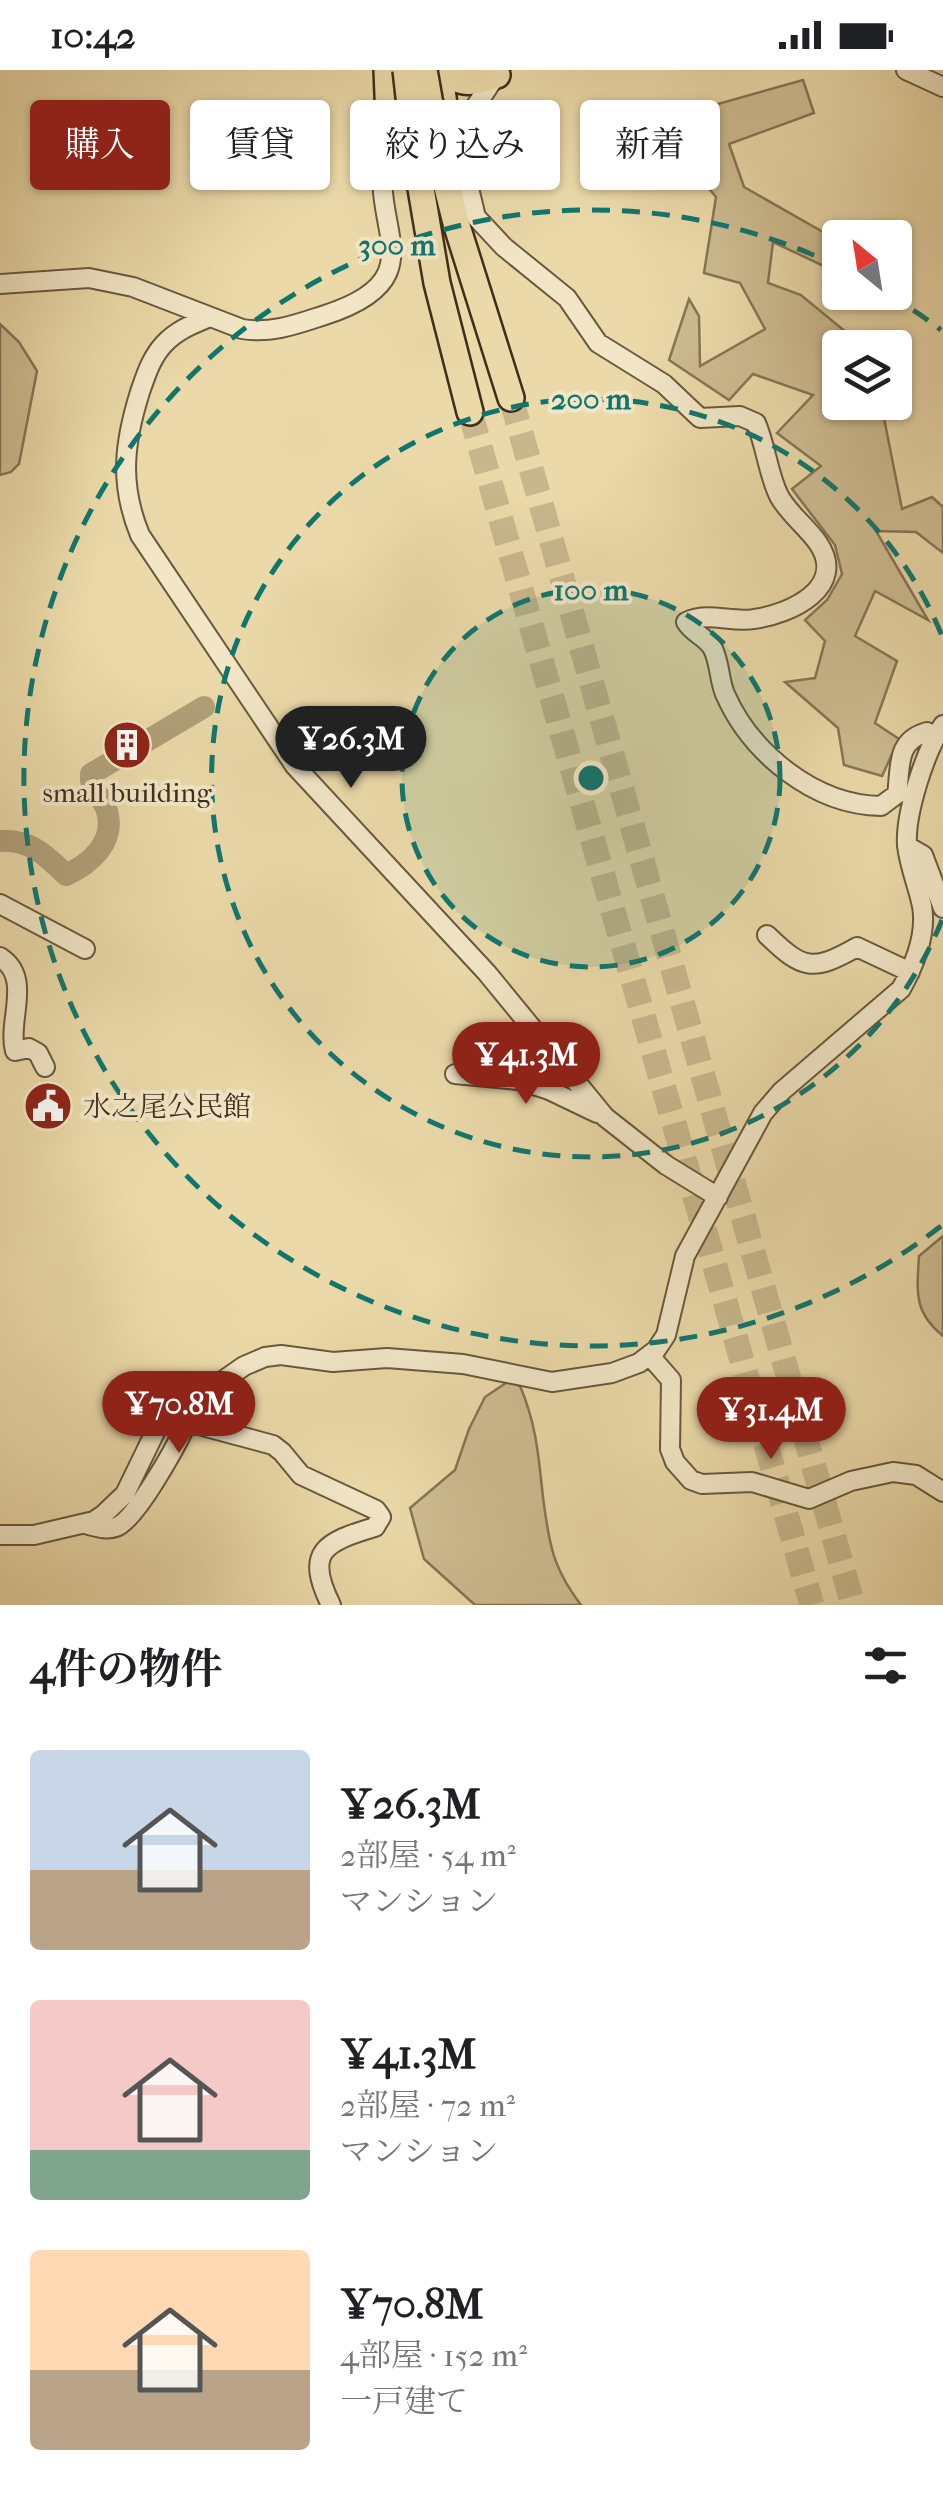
<!DOCTYPE html>
<html lang="ja">
<meta charset="utf-8">
<style>
:root{--surface:#fff;--page:#f2f2f2;--text:#202124;--muted:#757577;--accent:#8f2418}
body{margin:0;font-family:"IM FELL French Canon","Noto Serif JP",serif;background:var(--page);color:var(--text);height:100vh;display:flex;flex-direction:column;font-size:38px;white-space:nowrap}
*{box-sizing:border-box;margin:0}
p{font-size:32px;color:var(--muted)}
.icon{flex:none;width:55px;height:55px;fill:none;stroke:currentColor;stroke-width:2;stroke-linecap:round;stroke-linejoin:round}
.map{position:relative;height:1535px;overflow:hidden}
.sheet{display:flex;flex-direction:column;background:var(--surface);flex:1}
.sheet>*{flex:none}
.guide{position:absolute;left:30px;top:30px;width:885px;height:90px;display:flex;gap:20px}
.needle{width:65px;rotate:330deg}
.controls{position:absolute;left:822px;top:150px;display:grid;gap:20px}
.controls a{display:grid;place-items:center;width:90px;height:90px;border-radius:10px;background:var(--surface);box-shadow:0 2px 8px #0004;font-size:50px}
.price{position:absolute;translate:-50% -85px;padding:0 22px;border-radius:35px;background:var(--accent);color:#fff;font-size:32px;line-height:65px;filter:drop-shadow(0 2px 5px #0008)}
.price::after{content:'';position:absolute;left:50%;top:60px;width:30px;height:22px;margin-left:-15px;background:inherit;clip-path:polygon(0 0,100% 0,50% 100%)}
.price.active{background:#222;color:#fff}
ul{padding:0;list-style:none}
li{display:flex;align-items:center;gap:30px;height:250px;padding:0 30px}
li span{display:grid;place-items:center;flex:none;width:280px;height:200px;border-radius:10px;color:#555}
li>.icon{margin-inline-start:auto}
span .icon{width:120px;height:120px;fill:#fffc;stroke-width:1}
li b{font-size:42px}
h2{display:flex;justify-content:space-between;align-items:center;height:120px;padding:0 30px;font-size:42px}
.chip{padding:0 35px;border-radius:10px;background:var(--surface);box-shadow:0 2px 8px #0004;font-size:35px;line-height:90px}
.chip.active{background:var(--accent);color:#fff}
.status{display:flex;justify-content:space-between;align-items:center;height:70px;padding:0 50px;background:var(--surface);direction:ltr}
.status svg{height:28px;fill:currentColor}
.map>svg:first-child{display:block}
.green{fill:#cebc91;stroke:#867556;stroke-width:2.5}
.lines{fill:none;stroke-linecap:round;stroke-linejoin:round}
.river{stroke:#b09f79;stroke-width:22}
.highway-tunnel{stroke:#c8b78d;stroke-width:25;stroke-dasharray:25 12;stroke-linecap:butt}
.minor-casing{stroke:#69593e;stroke-width:22}
.highway-casing{stroke:#3e2e1b;stroke-width:30}
.minor{stroke:#f2e6c7;stroke-width:18}
.highway{stroke:#ebd9a9;stroke-width:25}
.highway-bridge-casing{stroke:#3e2e1b;stroke-width:30;stroke-linecap:butt}
.highway-bridge{stroke:#ebd9a9;stroke-width:25}
.ring{fill:none;stroke:#0f766e;stroke-width:5;stroke-dasharray:18 12}
.labels{text-anchor:middle;dominant-baseline:central;stroke-width:8;stroke-linejoin:round;paint-order:stroke}
.poi-label{font-size:28px;fill:#3e2e1b;stroke:#f2e6c7}
.centre{fill:#0f766e;stroke:#f2e6c7;stroke-width:5}
.ring-label{font-size:30px;text-anchor:middle;font-weight:bold;fill:#0f766e;stroke:#f2e6c7;stroke-width:8;stroke-linejoin:round;paint-order:stroke}
</style>
<div class="status"><b>10:42</b><svg viewBox="0 0 49 12"><path d="M0 12V9h3v3zM5 12V6h3v6zM10 12V3h3v9zM15 12V0h3v12zM26 1h20v11H26zM47 4h2v5h-2z"/></svg></div>
<div class="map">
<svg width="943" height="1535" viewBox="0 0 943 1535">
<rect width="100%" height="100%" fill="#ebd9a9"/>
<filter id="stains"><feTurbulence type="fractalNoise" baseFrequency=".002" numOctaves="4"/><feColorMatrix values="0 0 0 0 .2 0 0 0 0 .09 0 0 0 0 .02 0 0 0 .5 -.17"/></filter>
<radialGradient id="worn" r=".72"><stop offset=".6" stop-color="#630" stop-opacity="0"/><stop offset="1" stop-color="#630" stop-opacity=".3"/></radialGradient>
<path class="green" d="M803,10L814,43L729,74L744,117L823,162L834,201L773,172L768,213L801,225L864,277L840,278V332L881,333L902,439L932,427L943,437V483L916,462L876,461L928,550L875,521L855,566L897,591L875,653L899,669L882,706L844,695L838,658L785,612L815,608L825,571L805,550L827,530L842,504L835,475L792,419L821,396L777,363L813,325L753,304L729,330L669,290L689,229L699,246L700,296L765,259L740,213L704,203L716,127L696,103L693,41Z
M0,254L19,272L37,301L19,394L11,402L0,405Z
M943,1166V1266C913,1242 917,1221 919,1186Z
M509,1311L520,1316C545,1374 537,1421 552,1479C557,1499 569,1519 581,1535H475L424,1489L410,1438L455,1400L469,1359L485,1327Z"/>
<g class="lines">
<path class="river" d="M0,771C29,769 46,785 66,805C90,794 116,772 107,741C103,726 89,721 91,704L204,637"/>
<path class="highway-tunnel" d="M511,328L853,1535
M470,342L812,1535"/>
<g class="minor-casing">
<path id="minor" d="M906,0L943,17
M453,52L476,147L504,177L567,228L598,273L664,314L700,348L740,346L756,353C766,376 768,404 779,426C788,443 807,457 818,473C848,517 791,544 754,549C731,553 708,541 686,552C693,564 707,567 713,579C720,593 719,610 725,624C751,683 814,735 881,736L897,724C901,698 895,671 927,662L935,667
M442,56L473,40L497,4
M0,214L89,208L133,217L242,259C272,264 297,254 325,245C446,206 358,148 390,75L399,71
M210,247C193,254 177,260 164,274C151,288 146,305 140,322C124,373 119,414 140,465L295,696L487,903L605,1047L666,1095L718,1127
M907,776L923,785L943,838
M0,834L85,879
M767,865C803,900 813,902 857,877L910,902
M0,887C33,908 7,950 15,981L29,978L38,983L45,997
M455,1004L518,1010L549,1020L597,1043
M650,1286L671,1310L670,1379L675,1392L691,1410L702,1414L752,1412L809,1429L851,1411L893,1402L916,1405L943,1422
M84,1454C94,1456 106,1461 116,1457C135,1451 175,1378 185,1357L191,1353L273,1375L282,1382L301,1405L376,1440L381,1447L375,1457C325,1472 304,1481 331,1535
M0,1465H34L94,1451L103,1445L125,1424L158,1356L244,1296L265,1287L281,1285L333,1292L387,1288L463,1294L552,1312L612,1303L639,1293L656,1280L666,1265L685,1186L763,1043L782,1021L901,919C915,894 927,865 922,836C918,816 909,796 907,775C905,744 925,681 943,655"/>
</g>
<g class="highway-casing">
<path id="highway" d="M387,0L390,75
M439,0L447,55
M444,0C461,17 476,12 497,5
M439,86L456,153L511,328
M416,89L437,213L470,342"/>
</g>
<use href="#minor" class="minor"/>
<use href="#highway" class="highway"/>
<g class="highway-bridge-casing">
<path id="highway-bridge" d="M406,0L416,89
M424,0L439,86"/>
</g>
<use href="#highway-bridge" class="highway-bridge"/>
</g>
<circle cx="591" cy="708" r="189" fill="#0f766e" fill-opacity=".12"/>
<g class="ring">
<circle cx="591" cy="708" r="189"/>
<path d="M942 850A379 379 0 1 1 942 566"/>
<path d="M941 1156A568 568 0 1 1 840 197M888 224A568 568 0 0 1 941 260"/>
</g>
<defs>
<g id="building-disc" transform="scale(2.5)"><circle r="9.5" fill="#8f2418" stroke="#f2e6c7"/><path d="M-4-6H4V6H1V3H-1V6H-4ZM-2.5-4.3h1.7v1.8h-1.7ZM.8-4.3h1.7v1.8H.8ZM-2.5-1h1.7V.8h-1.7ZM.8-1h1.7V.8H.8Z" fill="#fff"/></g>
<g id="civic-disc" transform="scale(2.5)"><circle r="9.5" fill="#8f2418" stroke="#f2e6c7"/><path d="M-.6-6.5H3V-4.5H.6V-3L4-1V1h2V6H-6V1h2V-1L-.6-3ZM-1.2 2.5V6h2.4V2.5Z" fill="#fff"/></g>
</defs>
<g fill-rule="evenodd">
<use href="#building-disc" x="127" y="675"/>
<use href="#civic-disc" x="48" y="1036"/>
</g>
<g class="labels">
<g class="poi-label">
<text x="127" y="722">small building</text>
<text x="83" y="1036" text-anchor="start">水之尾公民館</text>
</g>
</g>
<circle cx="591" cy="708" r="15" class="centre"/>
<g class="ring-label">
<text x="397" y="185">300 m</text>
<text x="591" y="339">200 m</text>
<text x="591" y="530">100 m</text>
</g>
<rect width="100%" height="100%" filter="url(#stains)"/>
<rect width="100%" height="100%" fill="url(#worn)"/>
</svg>
<div class="controls">
<a><svg class="needle" viewBox="-14 -14 28 28"><path d="M0-13l5 13h-10z" fill="#e53935"/><path d="M0 13l5-13h-10z" fill="#757577"/></svg></a>
<a><svg class="icon" aria-label="layers" viewBox="0 0 24 24"><path d="M12 4l9 5-9 5-9-5zM3 14l9 5 9-5"/></svg></a>
</div>
<b class="price active" style="left:351px;top:721px">¥26.3M</b>
<b class="price" style="left:526px;top:1037px">¥41.3M</b>
<b class="price" style="left:179px;top:1386px">¥70.8M</b>
<b class="price" style="left:771px;top:1392px">¥31.4M</b>
<div class="guide">
<a class="chip active">購入</a>
<a class="chip">賃貸</a>
<a class="chip">絞り込み</a>
<a class="chip">新着</a>
</div>
</div>
<section class="sheet">
<h2>4件の物件<svg class="icon" aria-label="filters" viewBox="0 0 24 24"><path d="M4 7h16M4 17h16"/><circle cx="9" cy="7" r="2"/><circle cx="15" cy="17" r="2"/></svg></h2>
<ul>
<li><span style="background:linear-gradient(#c9d6e8 60%,#b9a48a 0)"><svg class="icon" aria-label="home" viewBox="0 0 24 24"><path d="M3 11l9-7 9 7M6 9v11h12V9"/></svg></span><div><b>¥26.3M</b><p>2部屋 · 54 m²</p><p>マンション</p></div></li>
<li><span style="background:linear-gradient(#f6c9c9 75%,#7fa58c 0)"><svg class="icon" aria-label="home" viewBox="0 0 24 24"><path d="M3 11l9-7 9 7M6 9v11h12V9"/></svg></span><div><b>¥41.3M</b><p>2部屋 · 72 m²</p><p>マンション</p></div></li>
<li><span style="background:linear-gradient(#ffd9b3 60%,#b9a48a 0)"><svg class="icon" aria-label="home" viewBox="0 0 24 24"><path d="M3 11l9-7 9 7M6 9v11h12V9"/></svg></span><div><b>¥70.8M</b><p>4部屋 · 152 m²</p><p>一戸建て</p></div></li>
</ul>
</section>
